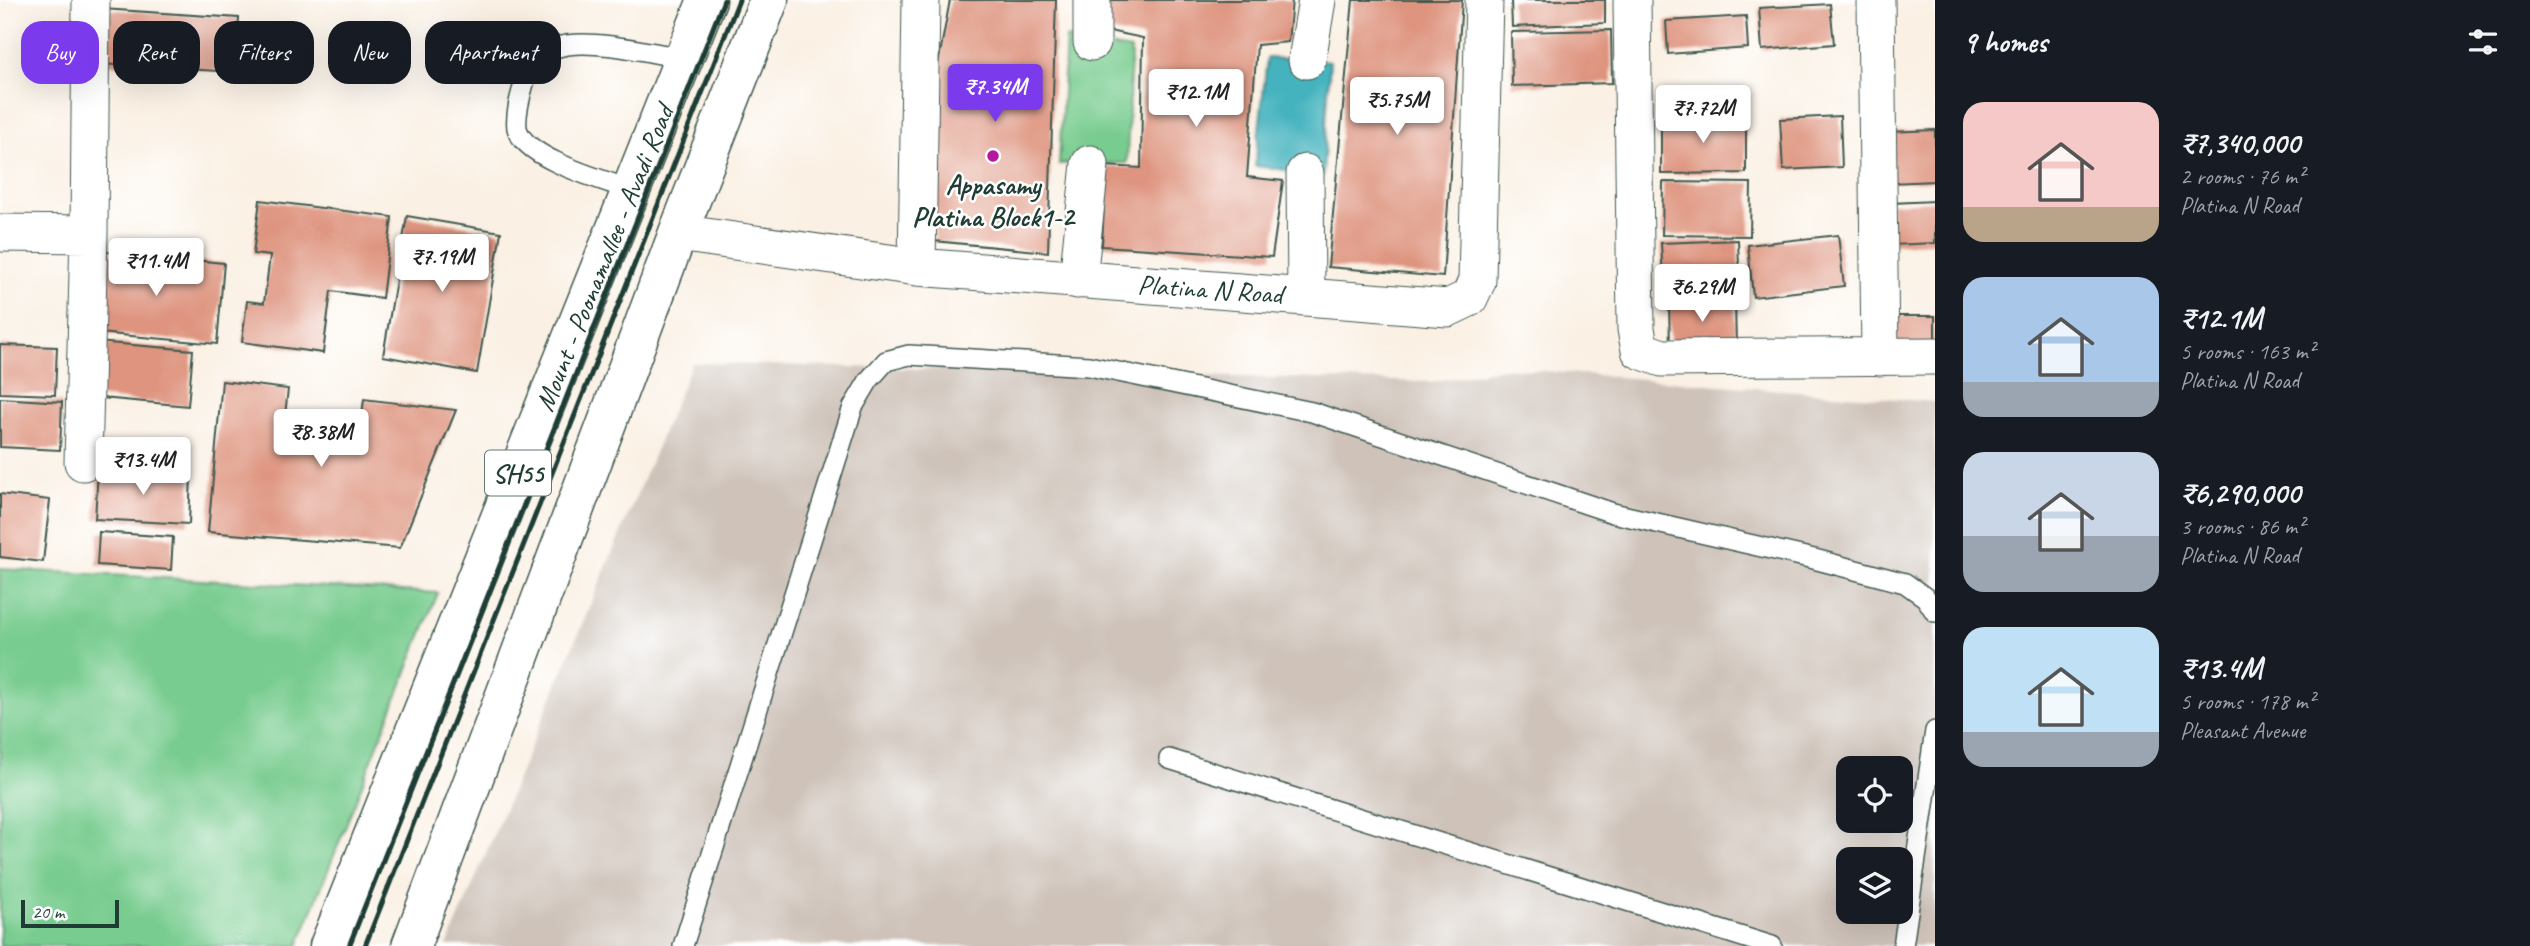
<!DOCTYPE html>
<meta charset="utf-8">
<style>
:root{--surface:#171b24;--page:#20242c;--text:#f1f3f6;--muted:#9ea1a6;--accent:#7c3aed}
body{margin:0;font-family:Caveat,sans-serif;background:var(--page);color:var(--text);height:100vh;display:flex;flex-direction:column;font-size:26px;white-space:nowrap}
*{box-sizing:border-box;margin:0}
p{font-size:23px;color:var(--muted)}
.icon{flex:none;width:38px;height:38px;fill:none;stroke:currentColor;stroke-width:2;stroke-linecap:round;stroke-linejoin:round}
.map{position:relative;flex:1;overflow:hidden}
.side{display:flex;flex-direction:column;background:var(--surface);width:595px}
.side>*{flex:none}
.hud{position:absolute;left:21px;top:21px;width:665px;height:63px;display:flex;gap:14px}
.buttons{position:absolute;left:1836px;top:756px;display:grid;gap:14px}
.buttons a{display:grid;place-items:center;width:77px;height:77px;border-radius:14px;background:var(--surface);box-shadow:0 7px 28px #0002;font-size:35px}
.scale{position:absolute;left:21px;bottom:18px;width:98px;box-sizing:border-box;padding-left:7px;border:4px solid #1f3d34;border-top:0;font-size:19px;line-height:24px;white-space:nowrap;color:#1f3d34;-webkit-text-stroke:5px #fff;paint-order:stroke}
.price{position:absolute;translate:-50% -60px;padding:0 16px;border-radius:7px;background:#fff;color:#222;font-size:23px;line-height:46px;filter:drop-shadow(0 2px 4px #0008)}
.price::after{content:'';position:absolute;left:50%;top:42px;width:21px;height:16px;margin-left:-10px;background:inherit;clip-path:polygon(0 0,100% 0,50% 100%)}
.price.active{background:var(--accent);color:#fff}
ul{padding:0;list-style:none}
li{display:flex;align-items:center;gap:21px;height:175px;padding:0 28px}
li span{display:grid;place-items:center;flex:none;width:196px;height:140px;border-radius:21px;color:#555}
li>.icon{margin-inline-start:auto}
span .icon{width:84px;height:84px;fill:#fffc;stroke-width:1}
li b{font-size:30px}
h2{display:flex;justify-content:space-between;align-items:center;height:84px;padding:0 28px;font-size:30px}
.chip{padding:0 24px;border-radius:21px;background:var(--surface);box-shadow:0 7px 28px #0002;font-size:24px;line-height:63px}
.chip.active{background:var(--accent);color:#fff}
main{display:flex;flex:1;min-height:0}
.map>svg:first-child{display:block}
.industrial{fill:#cec2b9;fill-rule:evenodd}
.green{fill:#78cc8f;stroke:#4c8462;stroke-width:2}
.water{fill:#44b3be;stroke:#327879;stroke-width:2}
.building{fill:#de947f}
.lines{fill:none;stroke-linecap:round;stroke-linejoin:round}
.service-casing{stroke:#40584e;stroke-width:22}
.minor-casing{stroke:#40584e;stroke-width:39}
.primary-casing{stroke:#40584e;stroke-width:41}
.service{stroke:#fff;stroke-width:19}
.minor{stroke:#fff;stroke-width:37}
.primary{stroke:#fff;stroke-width:38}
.rail{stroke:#1f3d34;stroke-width:5}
.poi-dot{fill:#b5179e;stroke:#fff;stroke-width:2.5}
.labels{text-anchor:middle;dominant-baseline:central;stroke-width:5;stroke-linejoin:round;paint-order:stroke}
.shield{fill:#fff;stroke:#627771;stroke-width:2}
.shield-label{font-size:26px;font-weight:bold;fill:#1f3d34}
.poi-label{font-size:28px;font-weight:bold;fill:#1f3d34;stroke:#fff}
.street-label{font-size:28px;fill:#1f3d34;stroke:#fff}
</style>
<main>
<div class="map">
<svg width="1935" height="946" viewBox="0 0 1935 946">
<rect width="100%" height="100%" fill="#fff"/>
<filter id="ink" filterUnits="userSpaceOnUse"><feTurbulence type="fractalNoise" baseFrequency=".0143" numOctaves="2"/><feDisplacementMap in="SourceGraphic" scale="14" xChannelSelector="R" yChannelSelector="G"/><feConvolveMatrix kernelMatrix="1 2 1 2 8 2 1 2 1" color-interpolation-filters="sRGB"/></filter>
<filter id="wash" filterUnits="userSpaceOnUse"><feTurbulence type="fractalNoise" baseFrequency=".00686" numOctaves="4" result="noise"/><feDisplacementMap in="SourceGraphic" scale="28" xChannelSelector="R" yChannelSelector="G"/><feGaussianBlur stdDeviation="1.57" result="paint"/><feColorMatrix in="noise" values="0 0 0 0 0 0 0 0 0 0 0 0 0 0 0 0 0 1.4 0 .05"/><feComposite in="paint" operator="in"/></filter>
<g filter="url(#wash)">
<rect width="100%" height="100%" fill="#faf0e3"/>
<path class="industrial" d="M692,363L1432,382L1504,368L1935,402V946H447ZM1848,768H1900V821H1848ZM1848,859H1900V912H1848Z"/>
<path class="green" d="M1066,38L1131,50L1127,163L1059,164Z
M0,569L438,593L298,946H0Z"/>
<path class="water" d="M1267,58L1330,61L1323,175L1255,166Z"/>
<g id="blocks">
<path class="building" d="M950,0H1056L1048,252L934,241L937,70Z
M1107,0H1292L1288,42L1257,45L1247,177L1283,181L1272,257L1102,246L1106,166L1141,168L1143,38L1104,30Z
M1353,0H1462L1443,277L1328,267Z
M1511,0H1605V23L1512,27Z
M1830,4L1834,44L1762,50L1759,8Z
M102,9L239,18L235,72L99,64Z
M1746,16L1748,48L1668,54L1666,21Z
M1611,30L1612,83L1512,86L1511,32Z
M1840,116L1842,167L1783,170L1780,119Z
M1661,117H1746V173L1661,174Z
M1935,130V181L1890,183L1888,132Z
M1663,182L1751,183L1750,236L1662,235Z
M260,200L392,217L382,298L331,291L323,353L242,342L247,301L264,303L270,256L253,254Z
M1935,201V243L1892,245L1891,203Z
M407,216L501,232L477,373L383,356Z
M1838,235L1844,286L1753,297L1748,245Z
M1738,240L1740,292L1664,295L1661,243Z
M96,251L224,263L217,344L89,332Z
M1735,300L1736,346L1670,348L1669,301Z
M1890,316H1935V348L1890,349Z
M96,342L193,350L188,406L91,397Z
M0,345L57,347L55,395L0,393Z
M222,381L288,389L285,415L361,424L364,399L456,410L400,548L208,532Z
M0,398L62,402L60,450L0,447Z
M98,470L191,475L189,524L95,519Z
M0,494L50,500L43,562L0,557Z
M99,532L173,537L171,570L97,565Z"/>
</g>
</g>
<g filter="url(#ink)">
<use href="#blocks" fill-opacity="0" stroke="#40584e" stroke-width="2"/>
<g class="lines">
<g class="service-casing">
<path id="service" d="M631,190C604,180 524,159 517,128C515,113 521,94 525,80C532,60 546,48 567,45C600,40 650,53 684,58
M1169,759L1772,946
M683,946L853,407L869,380L886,361L909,355L1089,366L1312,412L1613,513L1814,559L1905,583L1926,598L1935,612
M1903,946L1935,731"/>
</g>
<g class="minor-casing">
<path id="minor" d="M1632,0L1636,329L1640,350L1662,358L1935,356
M1876,0L1880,357
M1092,42V0
M1307,60L1317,0
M1305,173L1306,297
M0,233L89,234L91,0
M678,233L917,267L1448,308L1469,298L1477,281L1484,0
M917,267L921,0
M1078,280L1090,164
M83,462L89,234"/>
</g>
<g class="primary-casing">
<path id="primary" d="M329,946L707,0
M411,946L678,233L769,0"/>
</g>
<use href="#service" class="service"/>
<use href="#minor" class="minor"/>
<use href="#primary" class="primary"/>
<path class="rail" d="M349,946L724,0
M365,946L739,0"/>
</g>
</g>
<circle class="poi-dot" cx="993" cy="156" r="7"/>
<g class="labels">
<rect class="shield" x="485" y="450.5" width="66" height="45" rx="5"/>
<g class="shield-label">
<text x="518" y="473">SH55</text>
</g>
<g class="poi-label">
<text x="993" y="184">Appasamy<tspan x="993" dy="32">Platina Block1-2</tspan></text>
</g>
<g class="street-label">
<text transform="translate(604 258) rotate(-68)">Mount - Poonamallee - Avadi Road</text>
<text transform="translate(1210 289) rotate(4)">Platina N Road</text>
</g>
</g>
</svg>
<div class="buttons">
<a><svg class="icon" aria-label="locate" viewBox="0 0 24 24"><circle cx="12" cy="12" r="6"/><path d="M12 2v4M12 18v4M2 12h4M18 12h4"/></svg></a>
<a><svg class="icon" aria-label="layers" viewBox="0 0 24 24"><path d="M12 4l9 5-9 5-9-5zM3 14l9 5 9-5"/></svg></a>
</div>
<div class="scale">20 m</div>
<b class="price active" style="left:995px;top:124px">₹7.34M</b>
<b class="price" style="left:1196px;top:129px">₹12.1M</b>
<b class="price" style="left:1397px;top:137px">₹5.75M</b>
<b class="price" style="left:1703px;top:145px">₹7.72M</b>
<b class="price" style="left:442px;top:294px">₹7.19M</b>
<b class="price" style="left:156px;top:298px">₹11.4M</b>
<b class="price" style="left:1702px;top:324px">₹6.29M</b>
<b class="price" style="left:321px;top:469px">₹8.38M</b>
<b class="price" style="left:143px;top:497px">₹13.4M</b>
<div class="hud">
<a class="chip active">Buy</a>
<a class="chip">Rent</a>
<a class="chip">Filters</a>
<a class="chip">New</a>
<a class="chip">Apartment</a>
</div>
</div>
<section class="side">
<h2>9 homes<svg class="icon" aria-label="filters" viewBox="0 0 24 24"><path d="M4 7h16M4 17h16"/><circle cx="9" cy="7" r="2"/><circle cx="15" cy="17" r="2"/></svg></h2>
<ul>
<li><span style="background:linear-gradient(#f6c9c9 75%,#b9a48a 0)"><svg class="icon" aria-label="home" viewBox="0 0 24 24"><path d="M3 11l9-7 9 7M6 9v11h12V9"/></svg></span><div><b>₹7,340,000</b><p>2 rooms · 76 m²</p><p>Platina N Road</p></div></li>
<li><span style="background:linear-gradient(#a9c7e8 75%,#9aa5b1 0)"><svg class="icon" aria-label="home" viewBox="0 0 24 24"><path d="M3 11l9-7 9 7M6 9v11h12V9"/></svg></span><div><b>₹12.1M</b><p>5 rooms · 163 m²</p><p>Platina N Road</p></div></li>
<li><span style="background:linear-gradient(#c9d6e8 60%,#9aa5b1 0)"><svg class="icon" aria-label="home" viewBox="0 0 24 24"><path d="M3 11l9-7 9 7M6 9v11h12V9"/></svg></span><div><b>₹6,290,000</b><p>3 rooms · 86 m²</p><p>Platina N Road</p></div></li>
<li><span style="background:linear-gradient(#bfe0f5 75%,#9aa5b1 0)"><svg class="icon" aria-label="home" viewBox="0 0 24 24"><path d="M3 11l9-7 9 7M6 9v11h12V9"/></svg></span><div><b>₹13.4M</b><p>5 rooms · 178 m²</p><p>Pleasant Avenue</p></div></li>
</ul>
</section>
</main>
